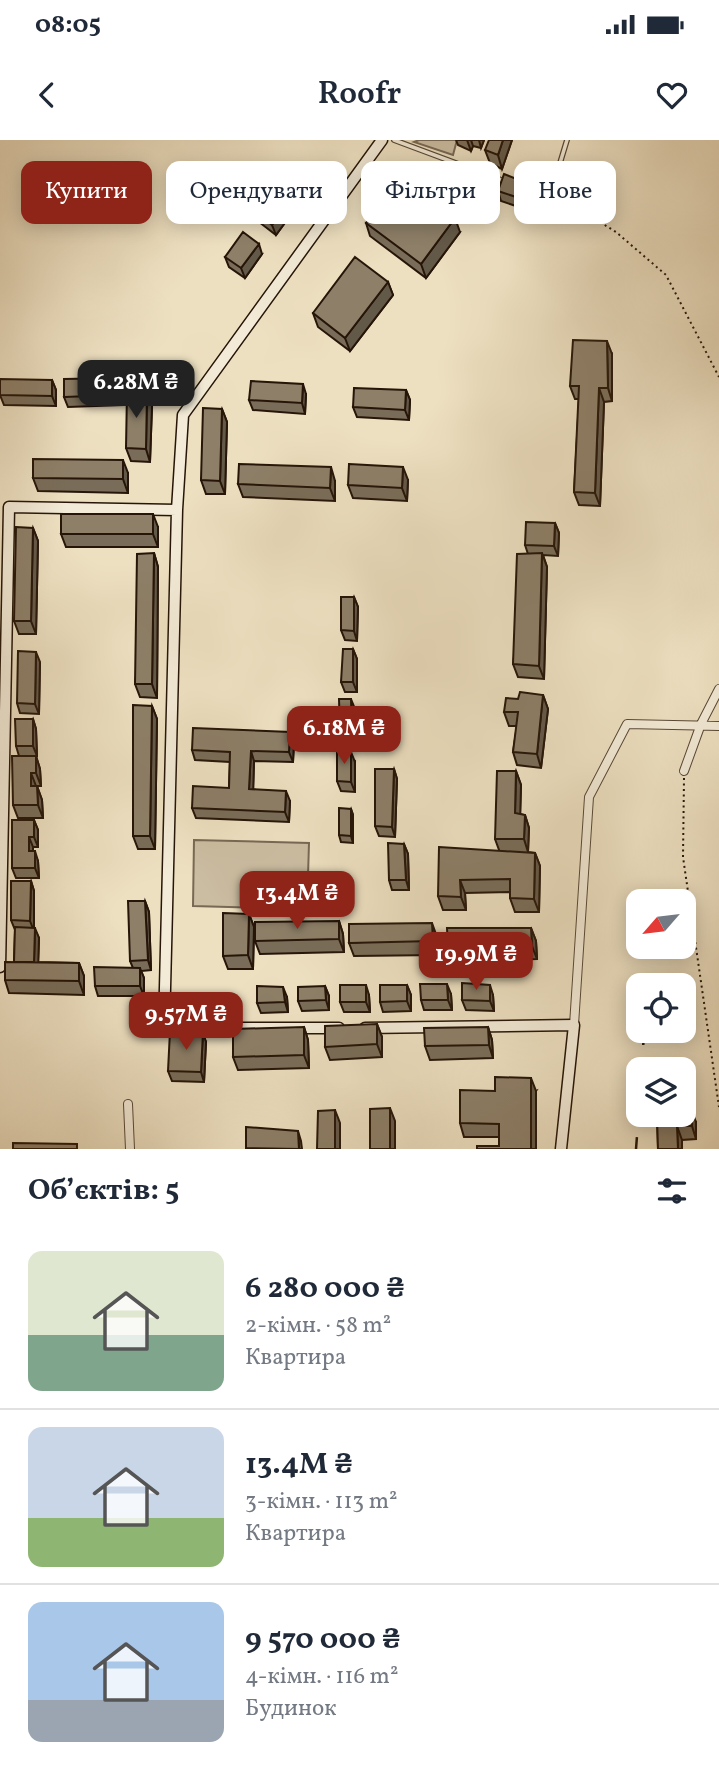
<!DOCTYPE html>
<html lang="uk">
<meta charset="utf-8">
<style>
:root{--surface:#fff;--page:#f2f2f3;--text:#1f2937;--muted:#747a83;--line:#e0e1e3;--accent:#8f2418}
body{margin:0;font-family:Vollkorn,serif;background:var(--page);color:var(--text);height:100vh;display:flex;flex-direction:column;font-size:26px;white-space:nowrap}
*{box-sizing:border-box;margin:0}
p{font-size:23px;color:var(--muted)}
.icon{flex:none;width:38px;height:38px;fill:none;stroke:currentColor;stroke-width:2;stroke-linecap:round;stroke-linejoin:round}
.map{position:relative;height:1009px;overflow:hidden}
.sheet{display:flex;flex-direction:column;background:var(--surface);flex:1}
.sheet>*{flex:none}
.banner{position:absolute;left:21px;top:21px;width:677px;height:63px;display:flex;gap:14px}
.needle{width:46px;rotate:242deg}
.buttons{position:absolute;left:626px;top:749px;display:grid;gap:14px}
.buttons a{display:grid;place-items:center;width:70px;height:70px;border-radius:14px;background:var(--surface);box-shadow:0 4px 18px #0003;font-size:35px}
.price{position:absolute;translate:-50% -60px;padding:0 16px;border-radius:14px;background:var(--accent);color:#fff;font-size:23px;line-height:46px;filter:drop-shadow(0 2px 4px #0008)}
.price::after{content:'';position:absolute;left:50%;top:42px;width:21px;height:16px;margin-left:-10px;background:inherit;clip-path:polygon(0 0,100% 0,50% 100%)}
.price.selected{background:#222;color:#fff}
ul{padding:0;list-style:none}
li{display:flex;align-items:center;gap:21px;height:175px;padding:0 28px}
li+li{border-top:2px solid var(--line)}
li span{display:grid;place-items:center;flex:none;width:196px;height:140px;border-radius:14px;color:#555}
li>.icon{margin-inline-start:auto}
span .icon{width:84px;height:84px;fill:#fffc;stroke-width:1}
li b{font-size:30px}
h2{display:flex;justify-content:space-between;align-items:center;height:84px;padding:0 28px;font-size:30px}
.tag{padding:0 24px;border-radius:14px;background:var(--surface);box-shadow:0 4px 18px #0003;font-size:24px;line-height:63px}
.tag.selected{background:var(--accent);color:#fff}
.status{display:flex;justify-content:space-between;align-items:center;height:49px;padding:0 35px;background:var(--surface);direction:ltr}
.status svg{height:19px;fill:currentColor}
header{display:flex;justify-content:space-between;align-items:center;height:91px;padding:0 28px;background:var(--surface);font-size:32px;font-weight:600}
.map>svg:first-child{display:block}
.green{fill:#cbbda2;stroke:#786955;stroke-width:2}
.lines{fill:none;stroke-linecap:round;stroke-linejoin:round}
.lane-casing{stroke:#584836;stroke-width:6}
.street-casing{stroke:#584836;stroke-width:10}
.secondary-casing{stroke:#261508;stroke-width:13}
.path{stroke:#261508;stroke-width:2;stroke-dasharray:2 3.5;stroke-linecap:butt}
.lane{stroke:#f3ebd7;stroke-width:3.5}
.street{stroke:#f3ebd7;stroke-width:8}
.secondary{stroke:#f3ebd7;stroke-width:10}
.rail{stroke:#261508;stroke-width:2.5;stroke-dasharray:12 12;stroke-linecap:butt}
.wall{fill:#796d59;stroke:#261508;stroke-width:2}
.shaded-wall{fill:#635949;stroke:#261508;stroke-width:2}
.building{fill:#8d7f68;stroke:#261508;stroke-width:2}
</style>
<div class="status"><b>08:05</b><svg viewBox="0 0 49 12"><path d="M0 12V9h3v3zM5 12V6h3v6zM10 12V3h3v9zM15 12V0h3v12zM26 1h20v11H26zM47 4h2v5h-2z"/></svg></div>
<header><svg class="icon" aria-label="back" viewBox="0 0 24 24"><path d="M15 5l-7 7 7 7"/></svg>Roofr<svg class="icon" aria-label="heart" viewBox="0 0 24 24"><path d="M12 20l-8-8c-3-5 5-10 8-4 3-6 11-1 8 4z"/></svg></header>
<div class="map">
<svg width="719" height="1009" viewBox="0 0 719 1009">
<rect width="100%" height="100%" fill="#ede0c1"/>
<filter id="stains"><feTurbulence type="fractalNoise" baseFrequency=".00286" numOctaves="4"/><feColorMatrix values="0 0 0 0 .2 0 0 0 0 .09 0 0 0 0 .02 0 0 0 .5 -.17"/></filter>
<radialGradient id="worn" r=".72"><stop offset=".6" stop-color="#630" stop-opacity="0"/><stop offset="1" stop-color="#630" stop-opacity=".3"/></radialGradient>
<path class="green" d="M419,0H457L453,15L414,2Z
M194,700L309,703L307,769L193,766Z"/>
<g class="lines">
<g class="lane-casing">
<path id="lane" d="M394,0L504,41
M528,49L550,56L567,0"/>
</g>
<g class="street-casing">
<path id="street" d="M684,631L701,584L719,549
M574,885L589,657L627,584L719,586
M128,964L130,1009"/>
</g>
<g class="secondary-casing">
<path id="secondary" d="M0,827L9,367L177,370
M339,888H164L177,370L183,275L382,0
M365,888L574,885L561,1009"/>
</g>
<path class="path" d="M558,56L616,92L666,135L719,237
M684,638L683,717L719,967"/>
<use href="#lane" class="lane"/>
<use href="#street" class="street"/>
<use href="#secondary" class="secondary"/>
<path class="rail" d="M642,929L644,891
M636,1009L639,970"/>
</g>
<path class="wall" d="M456,0H484L481,8L473,6L471,11L458,5Z
M512,0L502,29L490,23L485,10Z
M527,43L530,53L525,69L501,61L498,51Z
M561,62L556,76L545,73L542,66Z
M295,69L276,95L259,82L256,72Z
M366,83L460,92L426,138L370,96Z
M262,114L245,138L229,127L225,117Z
M388,142L393,155L350,211L318,187L313,173Z
M612,214V261L604,262L600,366L579,365L574,352L579,259H575L570,246Z
M52,240L56,250V266L4,265L0,255Z
M122,248L123,265L68,267L64,257Z
M406,250L410,260L409,280L357,277L353,267Z
M147,253L152,266L150,322L131,321L126,308Z
M306,254L305,274L253,270L249,260Z
M222,269L227,282L225,354H206L201,340Z
M128,333V353L38,351L33,338Z
M408,340L407,361L353,358L348,345Z
M335,341V361L243,357L238,344Z
M555,383L559,393L558,416L543,415L547,427L544,539L518,537L513,524L528,414L525,405Z
M158,387V407H66L61,394Z
M33,388L38,401L36,494H19L14,481Z
M154,413L158,427L157,558L140,557L135,544Z
M354,457L358,467L357,501L345,500L341,490Z
M353,509L357,519V552H345L341,542Z
M40,522L39,574L20,573L17,563Z
M543,555L548,569L541,628L517,625L513,612L517,586H509L504,572L518,559Z
M152,566L157,579L155,709H138L133,696Z
M355,569L356,602L344,601L340,591Z
M33,579L36,589L37,616H36L40,629L41,646H37L42,660L43,678H18L13,665L19,616L16,606Z
M294,602L293,622L254,621L253,649L290,661L289,682L196,678L192,668L229,648L230,622L195,620L192,610Z
M355,622V652L341,651L337,641Z
M394,629L397,639L395,697L379,696L375,686Z
M516,631L521,645L520,674L525,675L529,688L528,712L535,713L540,726L539,772H515L510,758V752L465,753L466,770H443L438,756L499,710L495,699Z
M351,669L353,675V703L341,702L339,695Z
M34,680L38,690V707H33V711L38,721L39,738H16L12,728Z
M404,704L408,714L409,750H392L389,740Z
M31,741L34,751V788L39,798L38,822L79,823L84,836V855L9,853L5,840L14,822L15,790L11,780Z
M145,761L149,772L151,830L141,831L144,838V856H98L95,846L133,828L130,821Z
M249,774L254,787L253,829H228L223,816Z
M339,781L343,794L344,812L260,814L255,801Z
M531,788L536,801L537,819L452,821L448,808Z
M437,797L438,815L354,816L349,803Z
M407,845L411,855V871L383,872L380,862Z
M325,846L329,856V870L302,871L298,861Z
M451,854L452,870H424L421,860Z
M369,855L370,872H344L340,862Z
M493,855L494,871L466,870L462,860Z
M287,857L288,872L261,873L257,863Z
M377,884L382,897V917L330,920L325,907Z
M304,887L308,900L309,928L238,930L233,917Z
M488,887L492,900L493,918L430,920L425,906Z
M206,902L204,942L172,941L168,931Z
M536,951L499,1006V997H464L460,983Z
M657,977L696,982V999L682,1000V1009H658Z"/>
<path class="shaded-wall" d="M467,0H471L473,6L471,11Z
M479,0H484L481,8Z
M503,0H512L502,29L498,15Z
M527,43L530,53L525,69L522,59Z
M558,55L561,62L556,76L554,69Z
M291,59L295,69L276,95L272,85Z
M455,78L460,92L426,138L421,124Z
M259,104L262,114L245,138L241,128Z
M388,142L393,155L350,211L345,198Z
M607,201L612,214V261L608,248Z
M118,238L122,248L123,265L119,255Z
M52,240L56,250V266L52,256Z
M303,244L306,254L305,274L302,263Z
M599,248L604,262L600,366L595,353Z
M406,250L410,260L409,280L405,270Z
M147,253L152,266L150,322L146,309Z
M222,269L227,282L225,354L220,341Z
M123,320L128,333V353L123,339Z
M331,327L335,341V361L330,348Z
M403,327L408,340L407,361L402,348Z
M153,374L158,387V407L153,394Z
M555,383L559,393L558,416L554,406Z
M33,388L38,401L36,494L31,481Z
M154,413L158,427L157,558L152,544Z
M542,413L547,427L544,539L539,526Z
M354,457L358,467L357,501L354,491Z
M353,509L357,519V552L353,542Z
M36,512L40,522L39,574L35,564Z
M543,555L548,569L541,628L537,614Z
M351,559L355,569L356,602L352,592Z
M152,566L157,579L155,709L150,696Z
M33,579L36,589L37,616L33,606Z
M290,592L294,602L293,622L289,612Z
M251,611L254,621L253,659L249,649Z
M351,612L355,622V652L351,642Z
M36,616L40,629L41,646L36,633Z
M394,629L397,639L395,697L392,687Z
M516,631L521,645L520,686L515,673Z
M31,633L36,646H31Z
M37,646L42,660L43,678L38,665Z
M286,651L290,661L289,682L285,672Z
M351,669L353,675V703L351,696Z
M525,675L529,688L528,712L524,699Z
M34,680L38,690V707L34,697Z
M29,697L33,707V721L29,711Z
M404,704L408,714L409,750L406,740Z
M35,711L38,721L39,738L35,728Z
M535,713L540,726L539,772L534,759Z
M460,740L465,753L466,770L461,757Z
M31,741L34,751V791L30,781Z
M145,761L149,772L151,830L148,820Z
M249,774L254,787L253,829L248,815Z
M339,781L343,794L344,812L339,799Z
M432,783L437,797L438,815L433,801Z
M35,788L39,798L38,833L34,823Z
M531,788L536,801L537,819L532,806Z
M79,823L84,836V855L79,841Z
M140,828L144,838V856L140,846Z
M447,844L451,854L452,870L448,860Z
M366,845L369,855L370,872L366,862Z
M407,845L411,855V871L407,861Z
M490,845L493,855L494,871L490,861Z
M325,846L329,856V870L326,860Z
M283,847L287,857L288,872L285,862Z
M377,884L382,897V917L377,904Z
M304,887L308,900L309,928L304,915Z
M488,887L492,900L493,918L489,905Z
M203,892L206,902L204,942L201,932Z
M531,938L536,951V1009H531Z
M390,968L395,981V1009H390Z
M691,969L696,982V999L692,986Z
M335,970L340,983V1009H335Z
M677,986L682,1000V1009H678Z
M298,991L301,1001L302,1009H299Z"/>
<path class="building" d="M489,0H503L498,15L485,10Z
M504,34L527,43L522,59L498,51Z
M400,39L455,78L421,124L366,83Z
M274,47L291,59L272,85L256,72Z
M547,52L558,55L554,69L542,66Z
M243,92L259,104L241,128L225,117Z
M355,117L388,142L345,198L313,173Z
M573,200L607,201L608,248H599L595,353L574,352L579,246H570Z
M118,238L119,255L64,257V239Z
M0,239L52,240V256L0,255Z
M251,241L303,244L302,263L249,260Z
M354,248L406,250L405,270L353,267Z
M127,252L147,253L146,309L126,308Z
M203,268L222,269L220,341L201,340Z
M33,319L123,320V339L33,338Z
M239,324L331,327L330,348L238,344Z
M349,324L403,327L402,348L348,345Z
M61,374H153V394H61Z
M526,382L555,383L554,406L525,405Z
M16,387L33,388L31,481H14Z
M154,413L152,544H135L137,414Z
M542,413L539,526L513,524L517,414Z
M341,457H354V491L341,490Z
M343,509H353V542H341Z
M18,511L36,512L35,564L17,563Z
M520,552L543,555L537,614L513,612L518,572H504L506,558L518,559Z
M339,559H351L352,592L340,591Z
M133,565L152,566L150,696H133Z
M15,579H33V606H16Z
M193,588L290,592L289,612L251,611L249,649L286,651L285,672L192,668L193,646L229,648L230,612L192,610Z
M337,611L351,612V642L337,641Z
M12,616H36V633H31V646H37L38,665H13Z
M375,629H394L392,687L375,686Z
M497,631H516L515,673L525,675L524,699H495Z
M339,668L351,669V696L339,695Z
M12,680H34V697H29V711H35V728H12Z
M388,703L404,704L406,740H389Z
M439,707L535,713L534,759L510,758V739L460,740L461,757L438,756Z
M11,741H31L30,781L11,780Z
M128,761H145L148,820L130,821Z
M223,773L249,774L248,815L223,816Z
M339,781V799L255,801V782Z
M432,783L433,801L349,803V784Z
M15,787L35,788L34,822H14Z
M447,788H531L532,806L448,808Z
M5,822L79,823V841L5,840Z
M94,827L140,828V846H95Z
M462,843L490,845V861L462,860Z
M420,844H447L448,860H421Z
M340,845H366V862H340Z
M380,845H407V861L380,862Z
M257,846L283,847L285,862L257,863Z
M325,846L326,860L298,861V847Z
M377,884V904L325,907V886Z
M304,887V915L233,917V889Z
M488,887L489,905L425,906L424,888Z
M170,891L203,892L201,932L168,931Z
M495,937L531,938V1009H477V1006H499V984L460,983V950L495,951Z
M390,968V1009H370V969Z
M684,969H691L692,986H677L678,1009H658L657,977L684,975Z
M335,970V1009H317L318,971Z
M246,987L298,991L299,1009L246,1008Z
M13,1003L77,1004V1009H13Z"/>
<rect width="100%" height="100%" filter="url(#stains)"/>
<rect width="100%" height="100%" fill="url(#worn)"/>
</svg>
<div class="buttons">
<a><svg class="needle" viewBox="-14 -14 28 28"><path d="M0-13l5 13h-10z" fill="#e53935"/><path d="M0 13l5-13h-10z" fill="#747a83"/></svg></a>
<a><svg class="icon" aria-label="locate" viewBox="0 0 24 24"><circle cx="12" cy="12" r="6"/><path d="M12 2v4M12 18v4M2 12h4M18 12h4"/></svg></a>
<a><svg class="icon" aria-label="layers" viewBox="0 0 24 24"><path d="M12 4l9 5-9 5-9-5zM3 14l9 5 9-5"/></svg></a>
</div>
<b class="price selected" style="left:136px;top:280px">6.28M ₴</b>
<b class="price" style="left:344px;top:626px">6.18M ₴</b>
<b class="price" style="left:297px;top:791px">13.4M ₴</b>
<b class="price" style="left:476px;top:852px">19.9M ₴</b>
<b class="price" style="left:186px;top:912px">9.57M ₴</b>
<div class="banner">
<a class="tag selected">Купити</a>
<a class="tag">Орендувати</a>
<a class="tag">Фільтри</a>
<a class="tag">Нове</a>
</div>
</div>
<section class="sheet">
<h2>Об’єктів: 5<svg class="icon" aria-label="filters" viewBox="0 0 24 24"><path d="M4 7h16M4 17h16"/><circle cx="9" cy="7" r="2"/><circle cx="15" cy="17" r="2"/></svg></h2>
<ul>
<li><span style="background:linear-gradient(#dfe7d0 60%,#7fa58c 0)"><svg class="icon" aria-label="home" viewBox="0 0 24 24"><path d="M3 11l9-7 9 7M6 9v11h12V9"/></svg></span><div><b>6 280 000 ₴</b><p>2-кімн. · 58 m²</p><p>Квартира</p></div></li>
<li><span style="background:linear-gradient(#c9d6e8 65%,#8fb573 0)"><svg class="icon" aria-label="home" viewBox="0 0 24 24"><path d="M3 11l9-7 9 7M6 9v11h12V9"/></svg></span><div><b>13.4M ₴</b><p>3-кімн. · 113 m²</p><p>Квартира</p></div></li>
<li><span style="background:linear-gradient(#a9c7e8 70%,#9aa5b1 0)"><svg class="icon" aria-label="home" viewBox="0 0 24 24"><path d="M3 11l9-7 9 7M6 9v11h12V9"/></svg></span><div><b>9 570 000 ₴</b><p>4-кімн. · 116 m²</p><p>Будинок</p></div></li>
</ul>
</section>
